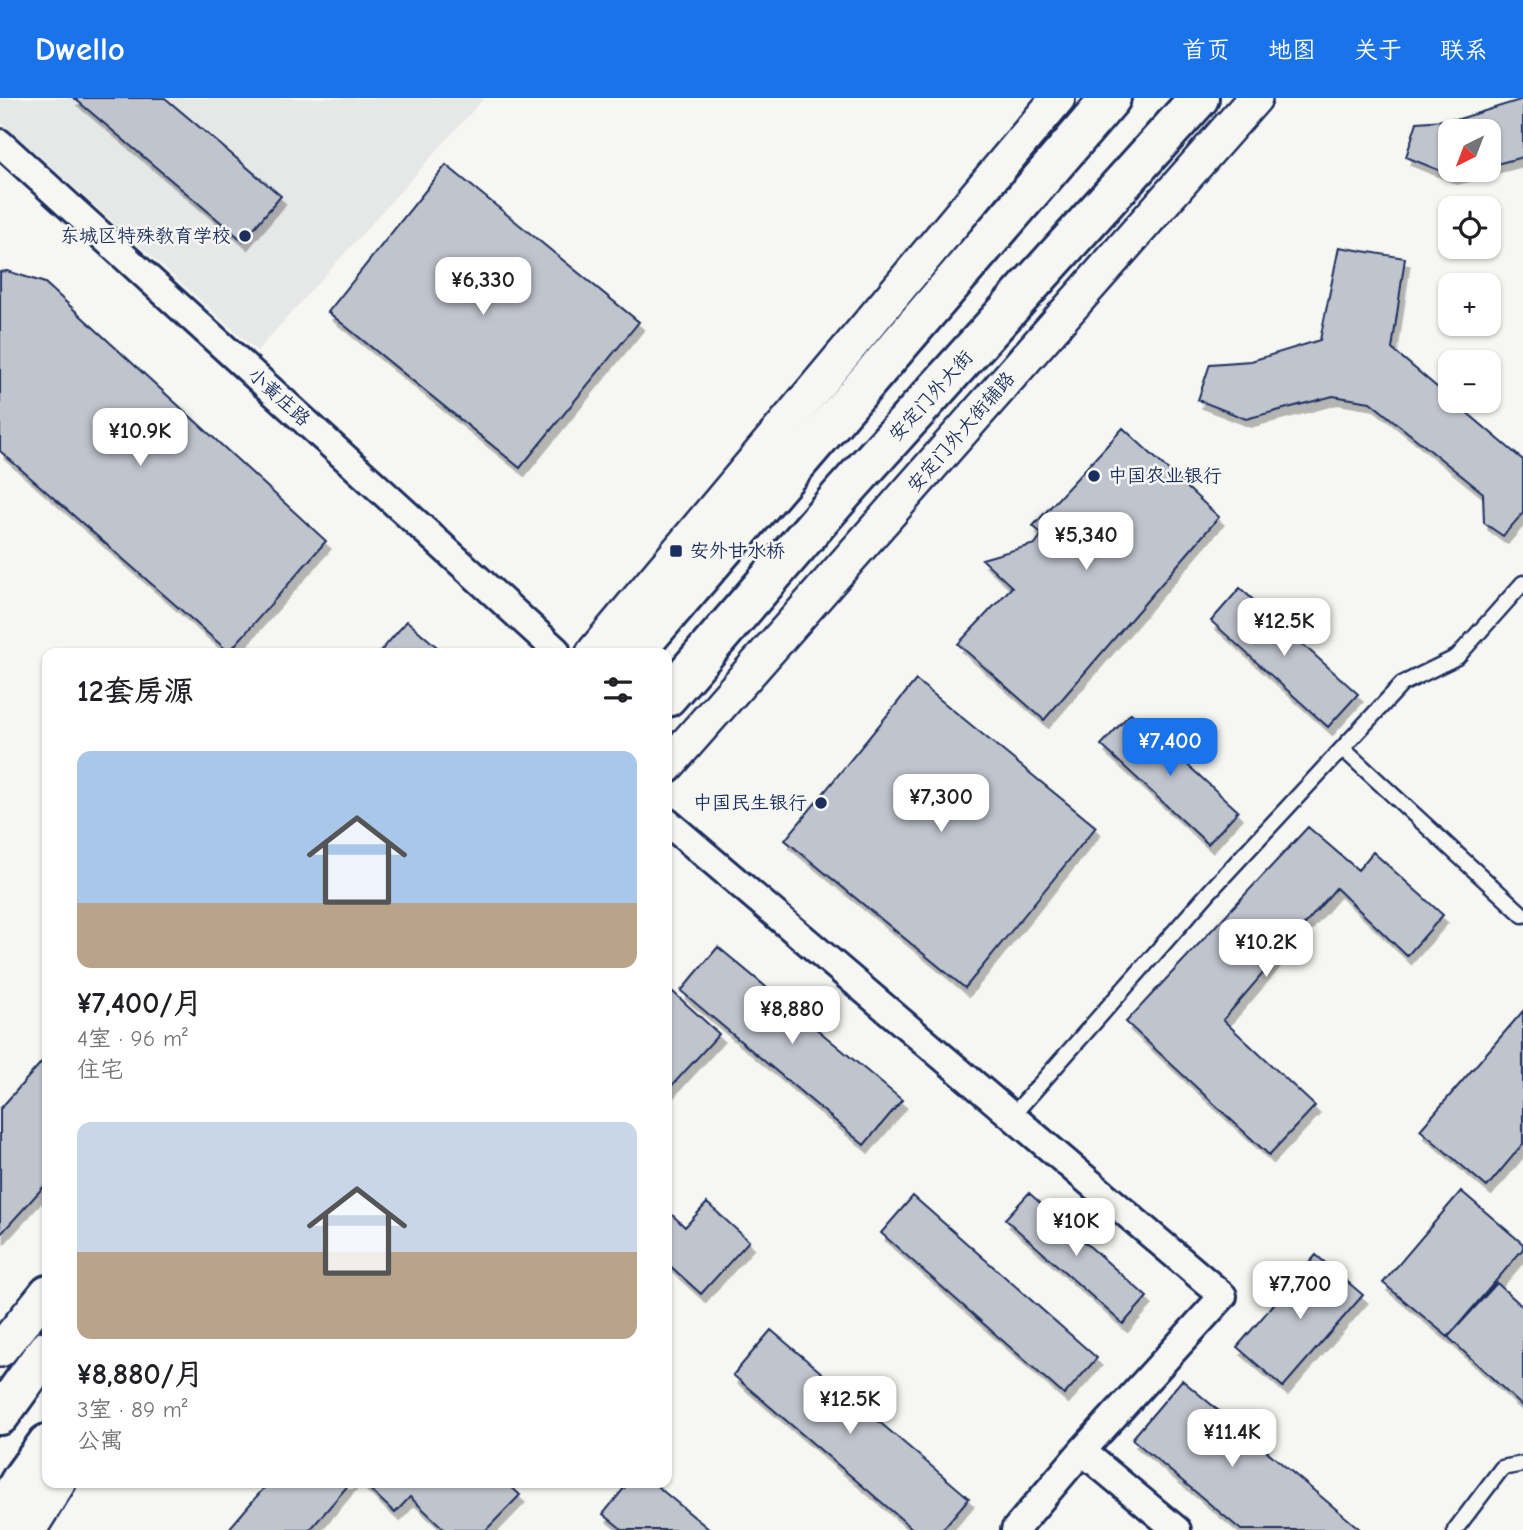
<!DOCTYPE html>
<html lang="zh">
<meta charset="utf-8">
<style>
:root{--surface:#fff;--page:#f6f6f6;--text:#202124;--muted:#757577;--accent:#1a73e8}
body{margin:0;font-family:"Comic Neue","LXGW WenKai TC",sans-serif;background:var(--page);color:var(--text);height:100vh;display:flex;flex-direction:column;font-size:26px;white-space:nowrap}
*{box-sizing:border-box;margin:0}
p{font-size:23px;color:var(--muted)}
.icon{flex:none;width:38px;height:38px;fill:none;stroke:currentColor;stroke-width:2;stroke-linecap:round;stroke-linejoin:round}
.map{position:relative;flex:1;overflow:hidden}
.sheet{position:absolute;left:42px;top:550px;width:630px;height:840px;display:flex;flex-direction:column;background:var(--surface);border-radius:14px;box-shadow:0 2px 5px #0004}
.sheet>*{flex:none}
.needle{width:46px;rotate:222deg}
.fabs{position:absolute;left:1438px;top:21px;display:grid;gap:14px}
.fabs a{display:grid;place-items:center;width:63px;height:63px;border-radius:14px;background:var(--surface);box-shadow:0 2px 5px #0004;font-size:35px}
.price{position:absolute;translate:-50% -60px;padding:0 16px;border-radius:14px;background:#fff;color:#222;font-size:23px;line-height:46px;filter:drop-shadow(0 2px 4px #0008)}
.price::after{content:'';position:absolute;left:50%;top:42px;width:21px;height:16px;margin-left:-10px;background:inherit;clip-path:polygon(0 0,100% 0,50% 100%)}
.price.active{background:var(--accent);color:#fff}
ul{padding:0;list-style:none}
li{display:grid;align-content:center;gap:14px;height:371px;padding:0 35px}
li span{display:grid;place-items:center;height:217px;border-radius:14px;color:#555}
li>.icon{margin-inline-start:auto}
span .icon{width:126px;height:126px;fill:#fffc;stroke-width:1}
li b{font-size:30px}
h2{display:flex;justify-content:space-between;align-items:center;height:84px;padding:0 35px;font-size:30px}
header{display:flex;align-items:center;gap:42px;box-sizing:border-box;height:98px;padding:0 35px;background:var(--accent);color:#fff}
header strong{font-size:33px}
nav{display:flex;gap:38px;margin-inline-start:auto;font-size:24px}
.map>svg:first-child{display:block}
.built{fill:#e6e7e7}
.building{fill:#c0c4cd;stroke:#1b2f5e;stroke-width:2;filter:url(#shadow)}
.lines{fill:none;stroke-linecap:round;stroke-linejoin:round}
.service-casing{stroke:#1b2f5e;stroke-width:19}
.minor-casing{stroke:#1b2f5e;stroke-width:32}
.tertiary-casing{stroke:#1b2f5e;stroke-width:38}
.primary-casing{stroke:#1b2f5e;stroke-width:44}
.service{stroke:#f6f6f2;stroke-width:14}
.minor{stroke:#f6f6f2;stroke-width:26}
.tertiary{stroke:#f6f6f2;stroke-width:33}
.primary{stroke:#f6f6f2;stroke-width:38}
.poi-dot{fill:#1b2f5e;stroke:#f6f6f2;stroke-width:2.5}
.labels{text-anchor:middle;dominant-baseline:central;stroke-width:5;stroke-linejoin:round;paint-order:stroke}
.poi-label{font-size:19px;fill:#1b2f5e;stroke:#f6f6f2;text-anchor:end}
.street-label{font-size:19px;fill:#1b2f5e;stroke:#f6f6f2}
</style>
<header>
<strong>Dwello</strong>
<nav><a>首页</a><a>地图</a><a>关于</a><a>联系</a></nav>
</header>
<div class="map">
<svg width="1523" height="1432" viewBox="0 0 1523 1432">
<defs>
<filter id="shadow"><feDropShadow dx="4.5" dy="8" stdDeviation="0" flood-color="#0004"/></filter>
</defs>
<rect width="100%" height="100%" fill="#f6f6f2"/>
<filter id="ink" filterUnits="userSpaceOnUse"><feTurbulence type="fractalNoise" baseFrequency=".0143" numOctaves="2"/><feDisplacementMap in="SourceGraphic" scale="14" xChannelSelector="R" yChannelSelector="G"/><feConvolveMatrix kernelMatrix="1 2 1 2 8 2 1 2 1" color-interpolation-filters="sRGB"/></filter>
<g filter="url(#ink)">
<path class="built" d="M0,0H484L257,253L0,23Z"/>
<path class="building" d="M74,0H165L281,98L243,143Z
M1523,1V59L1489,68V33H1451V72H1477L1453,78L1406,59L1417,24L1459,21Z
M446,67L639,224L520,370L328,214Z
M1339,149L1405,160L1392,251L1523,362V415L1503,438L1484,425L1483,395L1370,304L1333,298L1246,321L1198,302L1210,266L1251,263L1320,242Z
M7,173L45,185L326,443L229,554L0,353V174Z
M1123,330L1219,419L1044,622L958,546L1012,489L982,461L1035,446L1042,436L1033,428Z
M1240,490L1358,596L1328,629L1211,523Z
M407,523L444,555H379Z
M916,582L1096,729L965,890L785,742Z
M1131,615L1238,713L1208,746L1101,647Z
M1308,729L1358,772L1373,754L1443,817L1407,858L1336,790L1223,922L1315,1008L1269,1057L1126,924Z
M718,849L902,1002L864,1047L681,893Z
M673,894L719,936L667,993V900Z
M1523,913V1046L1487,1089L1420,1032Z
M47,958V1085L0,1137V1011Z
M1461,1093L1523,1146V1151L1448,1239L1383,1185Z
M1029,1095L1147,1199L1123,1226L1005,1121Z
M913,1098L1097,1260L1064,1297L881,1135Z
M707,1105L749,1143L701,1196L667,1165V1112L685,1129Z
M1316,1157L1363,1197L1283,1289L1237,1249Z
M1497,1185L1523,1209V1309L1448,1239Z
M771,1232L969,1400L942,1432H914L733,1277Z
M1182,1282L1361,1432H1241L1132,1341Z
M269,1384H351L310,1432H228Z
M362,1384H506L520,1397L486,1432H445L410,1399L395,1415Z
M629,1384H652L710,1432H623L603,1416Z"/>
<g class="lines">
<g class="service-casing">
<path id="service" d="M1343,651L1523,817
M1012,1018L1210,793L1402,586L1457,559L1523,485
M1455,1432L1502,1370L1523,1366"/>
</g>
<g class="minor-casing">
<path id="minor" d="M0,45L556,552V555
M667,724L1223,1198L1082,1353L1015,1432
M1082,1353L1177,1432"/>
</g>
<g class="tertiary-casing">
<path id="tertiary" d="M593,555L1058,0
M667,668L1255,0
M0,1252L47,1194
M29,1432L59,1384"/>
</g>
<g class="primary-casing">
<path id="primary" d="M634,555L1111,0
M667,599L843,395L1199,0
M0,1317L47,1252
M0,1418L21,1382L47,1346"/>
</g>
<use href="#service" class="service"/>
<use href="#minor" class="minor"/>
<use href="#tertiary" class="tertiary"/>
<use href="#primary" class="primary"/>
</g>
</g>
<g class="poi-dot">
<circle cx="245" cy="138" r="7"/>
<circle cx="1094" cy="378" r="7"/>
<rect x="669" y="446" width="14" height="14" rx="3.5"/>
<circle cx="821" cy="705" r="7"/>
</g>
<g class="labels">
<g class="poi-label">
<text x="231" y="138">东城区特殊教育学校</text>
<text x="1108" y="378" text-anchor="start">中国农业银行</text>
<text x="690" y="453" text-anchor="start">安外甘水桥</text>
<text x="807" y="705">中国民生银行</text>
</g>
<g class="street-label">
<text transform="translate(931 298) rotate(-48)">安定门外大街</text>
<text transform="translate(279 299) rotate(42)">小黄庄路</text>
<text transform="translate(961 334) rotate(-49)">安定门外大街辅路</text>
</g>
</g>
</svg>
<div class="fabs">
<a><svg class="needle" viewBox="-14 -14 28 28"><path d="M0-13l5 13h-10z" fill="#e53935"/><path d="M0 13l5-13h-10z" fill="#757577"/></svg></a>
<a><svg class="icon" aria-label="locate" viewBox="0 0 24 24"><circle cx="12" cy="12" r="6"/><path d="M12 2v4M12 18v4M2 12h4M18 12h4"/></svg></a>
<a>+</a>
<a>−</a>
</div>
<b class="price" style="left:483px;top:219px">¥6,330</b>
<b class="price" style="left:140px;top:370px">¥10.9K</b>
<b class="price" style="left:1086px;top:474px">¥5,340</b>
<b class="price" style="left:1284px;top:560px">¥12.5K</b>
<b class="price active" style="left:1170px;top:680px">¥7,400</b>
<b class="price" style="left:941px;top:736px">¥7,300</b>
<b class="price" style="left:1266px;top:881px">¥10.2K</b>
<b class="price" style="left:792px;top:948px">¥8,880</b>
<b class="price" style="left:1076px;top:1160px">¥10K</b>
<b class="price" style="left:1300px;top:1223px">¥7,700</b>
<b class="price" style="left:850px;top:1338px">¥12.5K</b>
<b class="price" style="left:1232px;top:1371px">¥11.4K</b>
<section class="sheet">
<h2>12套房源<svg class="icon" aria-label="filters" viewBox="0 0 24 24"><path d="M4 7h16M4 17h16"/><circle cx="9" cy="7" r="2"/><circle cx="15" cy="17" r="2"/></svg></h2>
<ul>
<li><span style="background:linear-gradient(#a9c7e8 70%,#b9a48a 0)"><svg class="icon" aria-label="home" viewBox="0 0 24 24"><path d="M3 11l9-7 9 7M6 9v11h12V9"/></svg></span><div><b>¥7,400/月</b><p>4室 · 96 m²</p><p>住宅</p></div></li>
<li><span style="background:linear-gradient(#c9d6e8 60%,#b9a48a 0)"><svg class="icon" aria-label="home" viewBox="0 0 24 24"><path d="M3 11l9-7 9 7M6 9v11h12V9"/></svg></span><div><b>¥8,880/月</b><p>3室 · 89 m²</p><p>公寓</p></div></li>
</ul>
</section>
</div>
